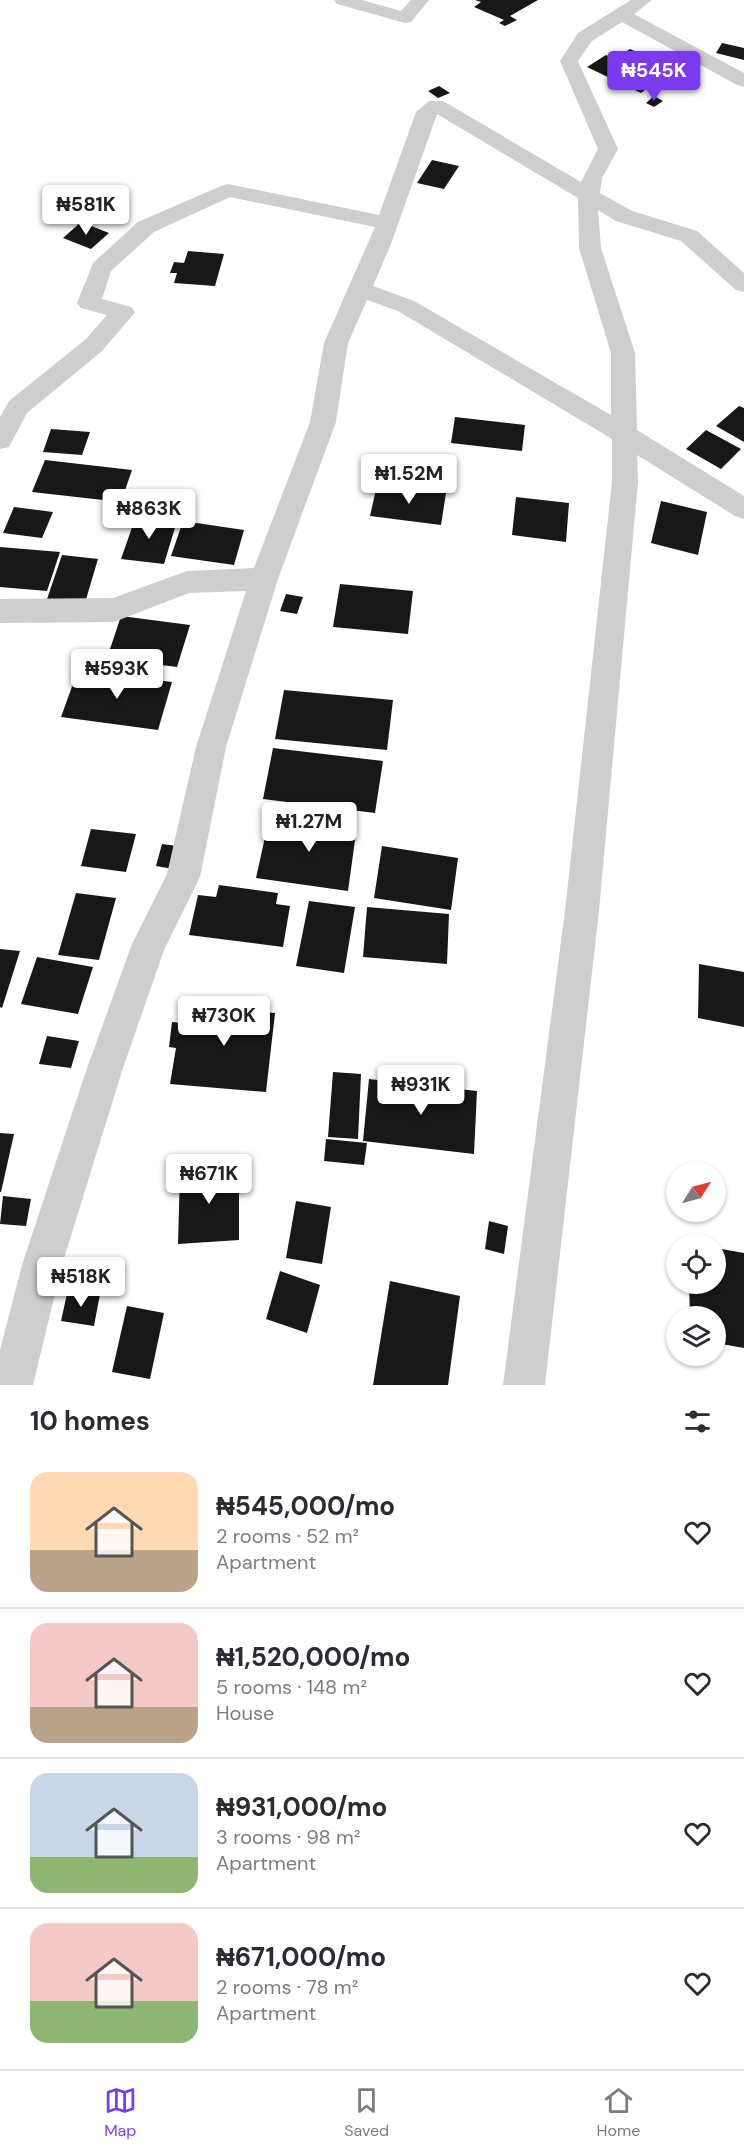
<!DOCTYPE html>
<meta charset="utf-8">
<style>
:root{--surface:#fff;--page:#f2f2f3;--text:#2b2b33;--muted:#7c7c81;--line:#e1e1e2;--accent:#7c3aed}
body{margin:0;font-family:"DM Sans",sans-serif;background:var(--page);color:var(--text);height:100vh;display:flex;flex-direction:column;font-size:22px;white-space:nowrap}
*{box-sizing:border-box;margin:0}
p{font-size:20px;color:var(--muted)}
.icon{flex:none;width:33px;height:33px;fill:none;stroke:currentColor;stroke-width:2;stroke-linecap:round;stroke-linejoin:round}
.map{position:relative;height:1385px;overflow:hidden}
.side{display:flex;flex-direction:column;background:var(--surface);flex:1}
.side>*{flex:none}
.needle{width:39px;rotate:54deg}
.buttons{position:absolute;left:666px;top:1162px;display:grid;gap:12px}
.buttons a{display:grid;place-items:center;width:60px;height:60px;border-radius:50%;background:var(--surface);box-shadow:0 2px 4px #0004;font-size:30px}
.price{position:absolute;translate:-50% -51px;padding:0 14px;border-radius:6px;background:#fff;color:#222;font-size:20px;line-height:39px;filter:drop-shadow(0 2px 3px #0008)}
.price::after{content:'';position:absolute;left:50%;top:36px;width:18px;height:14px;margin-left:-9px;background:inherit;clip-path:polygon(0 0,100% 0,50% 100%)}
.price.on{background:var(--accent);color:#fff}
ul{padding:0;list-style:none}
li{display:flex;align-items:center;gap:18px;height:150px;padding:0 30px}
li+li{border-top:2px solid var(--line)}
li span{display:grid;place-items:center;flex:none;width:168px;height:120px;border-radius:18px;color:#555}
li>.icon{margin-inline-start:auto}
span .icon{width:72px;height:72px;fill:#fffc;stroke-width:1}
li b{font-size:26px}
h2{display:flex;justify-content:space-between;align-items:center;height:72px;padding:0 30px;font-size:26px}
.tabs{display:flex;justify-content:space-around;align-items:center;height:84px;border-top:2px solid var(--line);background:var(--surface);font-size:16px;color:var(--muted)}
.tabs a{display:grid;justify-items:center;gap:3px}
.tabs .on{color:var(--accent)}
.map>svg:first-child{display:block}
.building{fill:#181818}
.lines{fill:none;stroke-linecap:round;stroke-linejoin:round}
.minor{fill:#cecece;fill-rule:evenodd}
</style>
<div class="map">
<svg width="744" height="1385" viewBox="0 0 744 1385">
<rect width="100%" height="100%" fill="#fff"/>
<path class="building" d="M475,0H538L510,16L517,20L505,26L499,23L504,20L474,7L481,2Z
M722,43L744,48V60L716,53Z
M630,49L673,68L641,93L587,67L606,55L614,59Z
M439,86L450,93L438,98L428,91Z
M654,96L663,101L654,107L646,103Z
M432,160L459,166L444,189L417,183Z
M81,222L109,233L91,249L63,238Z
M188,251L224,254L215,286L174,283L177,273H170L174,262L184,263Z
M739,406L744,408V442L716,426Z
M455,417L525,425L522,451L451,443Z
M51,429L90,432L82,455L43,452Z
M706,430L741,449L721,469L686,449Z
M45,460L132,470L121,502L32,492Z
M377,485L446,493L441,525L370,516Z
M516,497L569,503L566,542L512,535Z
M661,501L707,512L698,555L651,543Z
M14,507L53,512L42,538L3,533Z
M136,516L177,521L164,564L121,559Z
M183,521L244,530L234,565L171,556Z
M0,547L60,552L47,591L0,587Z
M62,555L98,559L84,606L46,602Z
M340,584L413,591L408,634L333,627Z
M286,594L303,597L297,614L280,611Z
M121,616L190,625L177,667L107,658Z
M78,670L172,682L158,730L61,717Z
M284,690L393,700L387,750L275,739Z
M273,748L383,761L375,813L263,799Z
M313,814L347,819L345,831L356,833L348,891L256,878L269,819L311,825Z
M91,829L136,834L126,872L81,866Z
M162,844L185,847L179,870L156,866Z
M382,846L458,858L451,910L374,898Z
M219,885L278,893L276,904L290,906L283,947L189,935L198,895L216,897Z
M76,893L116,898L99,960L58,955Z
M309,901L355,907L344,973L296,966Z
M367,907L449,914L447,964L363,957Z
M0,949L20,951L2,1008L0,1007Z
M37,957L93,967L78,1014L21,1004Z
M699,964L744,972V1027L698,1018Z
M237,999L263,1001L262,1012L275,1013L266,1092L170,1084L176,1048L169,1047L172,1022L191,1024L194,1003L236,1007Z
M47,1036L79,1041L71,1068L39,1064Z
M333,1072L361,1074L358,1139L328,1137Z
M369,1079L477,1091L474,1154L363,1141Z
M0,1133L14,1134L1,1192H0Z
M326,1139L367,1143L364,1165L324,1161Z
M239,1166V1240L178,1244L180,1170Z
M3,1196L31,1199L26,1226L0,1224Z
M296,1201L331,1207L322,1264L286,1258Z
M489,1221L508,1226L504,1254L485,1249Z
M716,1248L744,1253V1348L716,1343V1317H690L689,1284H716Z
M280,1271L320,1285L307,1333L266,1319Z
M390,1281L460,1296L448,1385H373Z
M68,1289L100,1294L94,1326L61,1321Z
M127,1306L164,1313L150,1379L112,1372Z"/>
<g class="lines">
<path class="minor" d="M334,0H362L401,11L411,0H429L411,22L405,23L337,4Z
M631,0H652L634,14L744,73V87L737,85L622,22L592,41L578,61L618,149L602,178L600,193L632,211L697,231L744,273V292L736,290L681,241L616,221L598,210L601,248L635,353L637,430L744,496V519L735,516L637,455L638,482L599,911L545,1385H503L565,911L612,482V439L398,311L367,300L348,343L336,422L278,579L226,747L200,877L164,950L122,1071L62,1265L33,1385H0V1350L22,1265L86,1071L132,944L167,874L196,747L246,591L189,593L114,622L0,623V599L113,598L187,571L254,568L310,422L324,343L375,227L230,197L154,232L111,271L102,299L131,307L135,312L131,317L102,351L27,413L9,447L0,449V417L9,401L86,339L107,315L81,308L77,303L93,263L138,222L221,186L228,184L379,215L416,112L429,101H443L581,182L598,149L560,61L578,33ZM437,114L578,198L579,248L611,353V415L414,301L373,286L391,244Z"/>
</g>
</svg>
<div class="buttons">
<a><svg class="needle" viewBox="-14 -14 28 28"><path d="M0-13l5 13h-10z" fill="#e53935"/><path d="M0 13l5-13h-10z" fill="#7c7c81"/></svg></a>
<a><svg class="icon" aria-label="locate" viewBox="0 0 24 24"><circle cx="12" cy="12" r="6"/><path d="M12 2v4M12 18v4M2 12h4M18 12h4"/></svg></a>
<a><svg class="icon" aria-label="layers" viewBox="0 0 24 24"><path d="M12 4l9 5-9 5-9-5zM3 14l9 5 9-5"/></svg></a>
</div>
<b class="price on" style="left:654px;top:102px">₦545K</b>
<b class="price" style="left:86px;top:236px">₦581K</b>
<b class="price" style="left:409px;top:505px">₦1.52M</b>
<b class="price" style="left:149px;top:540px">₦863K</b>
<b class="price" style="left:117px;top:700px">₦593K</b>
<b class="price" style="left:309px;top:853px">₦1.27M</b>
<b class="price" style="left:224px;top:1047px">₦730K</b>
<b class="price" style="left:421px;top:1116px">₦931K</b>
<b class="price" style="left:209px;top:1205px">₦671K</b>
<b class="price" style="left:81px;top:1308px">₦518K</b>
</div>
<section class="side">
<h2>10 homes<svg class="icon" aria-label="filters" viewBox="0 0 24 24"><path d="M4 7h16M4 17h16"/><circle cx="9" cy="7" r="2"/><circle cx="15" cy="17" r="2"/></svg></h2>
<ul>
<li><span style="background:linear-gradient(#ffd9b3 65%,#b9a48a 0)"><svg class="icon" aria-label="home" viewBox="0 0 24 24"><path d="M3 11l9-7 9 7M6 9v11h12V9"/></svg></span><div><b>₦545,000/mo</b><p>2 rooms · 52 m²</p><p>Apartment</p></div><svg class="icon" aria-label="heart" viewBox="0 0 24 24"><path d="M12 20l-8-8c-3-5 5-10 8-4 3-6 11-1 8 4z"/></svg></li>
<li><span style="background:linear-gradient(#f6c9c9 70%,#b9a48a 0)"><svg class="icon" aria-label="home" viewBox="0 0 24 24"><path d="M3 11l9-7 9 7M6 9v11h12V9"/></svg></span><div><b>₦1,520,000/mo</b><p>5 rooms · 148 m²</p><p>House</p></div><svg class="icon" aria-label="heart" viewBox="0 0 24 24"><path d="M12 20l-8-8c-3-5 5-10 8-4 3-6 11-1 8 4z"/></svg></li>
<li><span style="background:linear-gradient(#c9d6e8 70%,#8fb573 0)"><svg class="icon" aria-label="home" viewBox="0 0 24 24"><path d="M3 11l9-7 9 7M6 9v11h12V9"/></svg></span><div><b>₦931,000/mo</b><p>3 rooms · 98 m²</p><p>Apartment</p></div><svg class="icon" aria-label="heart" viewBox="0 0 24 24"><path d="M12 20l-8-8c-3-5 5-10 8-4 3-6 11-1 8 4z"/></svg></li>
<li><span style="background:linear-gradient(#f6c9c9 65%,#8fb573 0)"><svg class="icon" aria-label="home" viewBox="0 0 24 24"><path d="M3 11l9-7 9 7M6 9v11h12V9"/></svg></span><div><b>₦671,000/mo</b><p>2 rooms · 78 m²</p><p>Apartment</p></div><svg class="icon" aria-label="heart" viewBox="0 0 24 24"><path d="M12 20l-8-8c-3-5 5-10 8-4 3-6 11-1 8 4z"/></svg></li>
</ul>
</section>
<nav class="tabs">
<a class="on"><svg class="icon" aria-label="map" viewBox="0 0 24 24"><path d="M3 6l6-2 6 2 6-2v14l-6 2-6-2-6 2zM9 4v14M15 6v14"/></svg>Map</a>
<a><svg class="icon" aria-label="saved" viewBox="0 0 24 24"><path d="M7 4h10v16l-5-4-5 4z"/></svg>Saved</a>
<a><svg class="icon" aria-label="home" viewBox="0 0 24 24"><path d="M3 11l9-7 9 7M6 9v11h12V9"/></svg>Home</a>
</nav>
